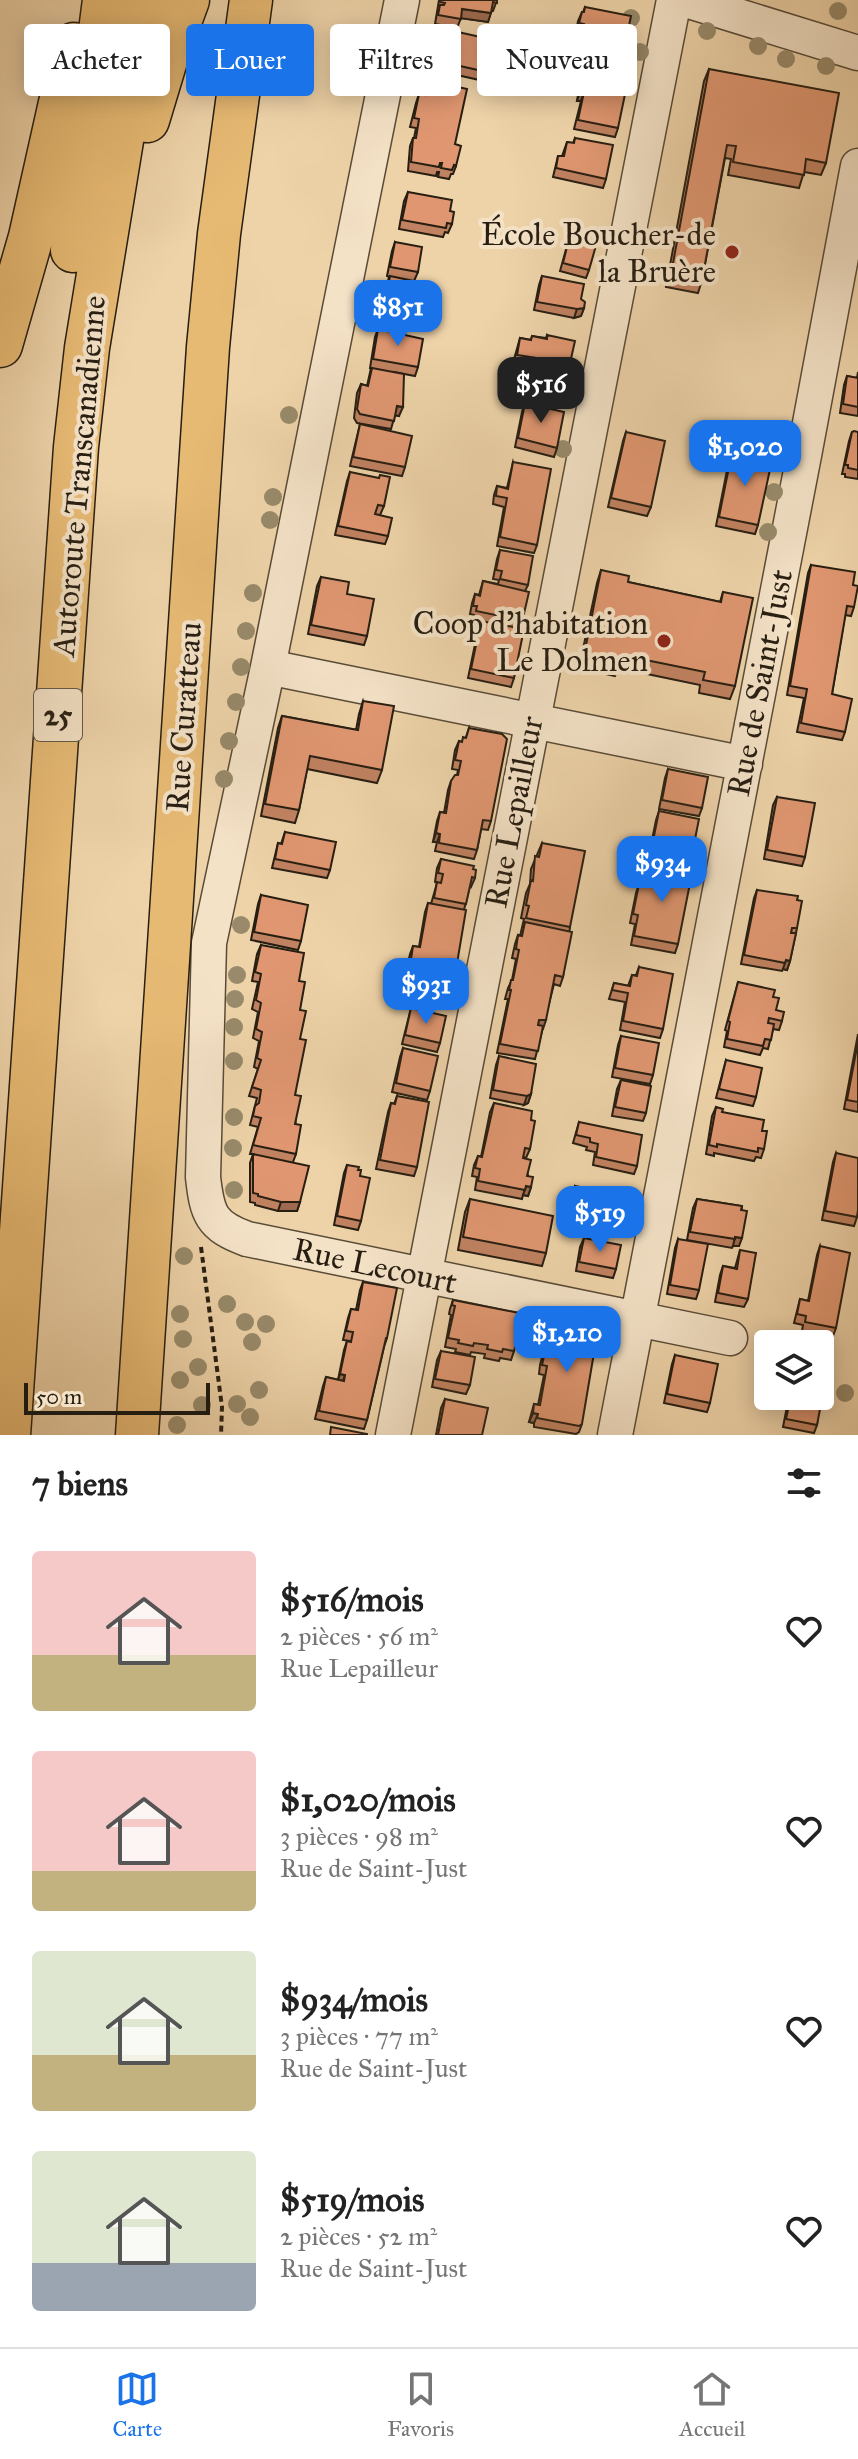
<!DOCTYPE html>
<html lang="fr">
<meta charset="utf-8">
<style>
:root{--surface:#fff;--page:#f2f2f2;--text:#222;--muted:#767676;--line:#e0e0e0;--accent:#1a73e8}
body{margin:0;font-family:"IM FELL Great Primer",serif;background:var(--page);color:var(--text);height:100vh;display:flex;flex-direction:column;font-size:30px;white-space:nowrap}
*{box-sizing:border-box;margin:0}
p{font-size:26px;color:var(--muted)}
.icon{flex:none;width:44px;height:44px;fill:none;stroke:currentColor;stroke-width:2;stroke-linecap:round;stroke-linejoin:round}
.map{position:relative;height:1435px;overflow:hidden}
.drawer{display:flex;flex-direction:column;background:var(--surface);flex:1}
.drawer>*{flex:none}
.top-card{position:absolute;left:24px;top:24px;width:810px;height:72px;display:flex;gap:16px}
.tools{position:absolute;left:754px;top:1330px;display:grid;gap:16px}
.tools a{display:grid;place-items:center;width:80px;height:80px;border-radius:8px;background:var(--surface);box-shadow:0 4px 20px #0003;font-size:40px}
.scale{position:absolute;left:24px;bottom:20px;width:186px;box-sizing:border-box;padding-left:8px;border:4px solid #271e12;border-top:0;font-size:22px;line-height:28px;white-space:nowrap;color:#271e12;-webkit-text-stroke:6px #f4e2c7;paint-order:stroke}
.price{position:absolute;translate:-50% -68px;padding:0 18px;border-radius:16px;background:var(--accent);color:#fff;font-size:26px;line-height:52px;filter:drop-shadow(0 2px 4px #0008)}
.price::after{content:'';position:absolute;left:50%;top:48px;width:24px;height:18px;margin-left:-12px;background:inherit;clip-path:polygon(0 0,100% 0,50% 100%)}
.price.active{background:#222;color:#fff}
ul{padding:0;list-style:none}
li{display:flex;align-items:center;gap:24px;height:200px;padding:0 32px}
li span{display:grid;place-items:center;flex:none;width:224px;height:160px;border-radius:8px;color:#555}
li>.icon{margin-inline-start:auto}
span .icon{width:96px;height:96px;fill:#fffc;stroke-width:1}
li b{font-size:34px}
h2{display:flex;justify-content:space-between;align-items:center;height:96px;padding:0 32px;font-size:34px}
.chip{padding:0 28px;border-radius:8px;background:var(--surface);box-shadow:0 4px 20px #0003;font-size:28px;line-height:72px}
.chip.active{background:var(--accent);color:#fff}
.menu{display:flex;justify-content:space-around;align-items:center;height:112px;border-top:2px solid var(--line);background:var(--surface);font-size:22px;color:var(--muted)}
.menu a{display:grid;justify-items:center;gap:4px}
.menu .active{color:var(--accent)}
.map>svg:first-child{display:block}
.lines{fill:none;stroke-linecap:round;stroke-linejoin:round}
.minor-casing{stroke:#594b38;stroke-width:37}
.major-casing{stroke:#271e12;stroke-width:45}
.highway-casing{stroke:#271e12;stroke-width:47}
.path{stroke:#271e12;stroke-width:4;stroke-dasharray:6 4;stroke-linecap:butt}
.minor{stroke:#f4e2c7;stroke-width:34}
.major{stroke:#e7ba74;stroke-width:42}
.highway{stroke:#e7ba74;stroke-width:44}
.tree{fill:#988a6a}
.wall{fill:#c18261;stroke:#271e12;stroke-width:2}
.shaded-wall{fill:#9d6a4f;stroke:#271e12;stroke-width:2}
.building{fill:#e09771;stroke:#271e12;stroke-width:2}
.poi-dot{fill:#8f2418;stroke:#f4e2c7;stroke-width:3}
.labels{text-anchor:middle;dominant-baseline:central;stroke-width:8;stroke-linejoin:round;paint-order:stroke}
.shield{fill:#f4e2c7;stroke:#645948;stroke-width:2}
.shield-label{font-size:30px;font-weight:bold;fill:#271e12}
.poi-label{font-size:32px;fill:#271e12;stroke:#f4e2c7;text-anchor:end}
.street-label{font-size:32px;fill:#271e12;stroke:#f4e2c7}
</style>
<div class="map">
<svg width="858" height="1435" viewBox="0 0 858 1435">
<rect width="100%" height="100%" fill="#eed3a9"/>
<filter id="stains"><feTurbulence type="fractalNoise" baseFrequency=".0025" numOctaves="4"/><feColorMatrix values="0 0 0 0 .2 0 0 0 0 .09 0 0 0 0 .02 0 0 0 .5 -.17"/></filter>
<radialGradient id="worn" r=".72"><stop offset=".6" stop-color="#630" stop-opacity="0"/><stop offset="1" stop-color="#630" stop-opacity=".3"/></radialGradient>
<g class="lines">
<g class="minor-casing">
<path id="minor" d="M402,0L268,667L209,943L203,1177C207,1214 211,1226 247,1239L730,1338
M686,0L858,53
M268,667L745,764
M393,1435L674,0
M615,1435L805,450L858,166"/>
</g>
<g class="major-casing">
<path id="major" d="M137,1435L208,347L219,234L251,0"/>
</g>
<g class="highway-casing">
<path id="highway" d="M147,120L166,57L187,0
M73,250L105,0
M0,345L31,237L74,45
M8,1435L76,447L87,348L144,0"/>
</g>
<path class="path" d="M201,1247L222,1407L221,1435"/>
<use href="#minor" class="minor"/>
<use href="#major" class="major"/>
<use href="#highway" class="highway"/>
</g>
<g class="tree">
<circle cx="838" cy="11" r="9"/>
<circle cx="631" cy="18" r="9"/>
<circle cx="707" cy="31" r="9"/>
<circle cx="758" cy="46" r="9"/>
<circle cx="640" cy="52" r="9"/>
<circle cx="786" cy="59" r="9"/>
<circle cx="826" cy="66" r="9"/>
<circle cx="289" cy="415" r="9"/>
<circle cx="563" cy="449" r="9"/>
<circle cx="774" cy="492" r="9"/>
<circle cx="273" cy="497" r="9"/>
<circle cx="270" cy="520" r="9"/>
<circle cx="768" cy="532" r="9"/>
<circle cx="253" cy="593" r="9"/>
<circle cx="246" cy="631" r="9"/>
<circle cx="241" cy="667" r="9"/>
<circle cx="236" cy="702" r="9"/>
<circle cx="229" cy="741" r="9"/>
<circle cx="224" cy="779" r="9"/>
<circle cx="241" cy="925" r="9"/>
<circle cx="237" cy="975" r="9"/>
<circle cx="235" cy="999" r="9"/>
<circle cx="234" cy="1027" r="9"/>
<circle cx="234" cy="1061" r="9"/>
<circle cx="234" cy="1117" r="9"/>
<circle cx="233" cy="1148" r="9"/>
<circle cx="234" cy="1190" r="9"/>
<circle cx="184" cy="1256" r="9"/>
<circle cx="227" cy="1304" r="9"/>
<circle cx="180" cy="1314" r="9"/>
<circle cx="245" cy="1322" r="9"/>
<circle cx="266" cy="1324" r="9"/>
<circle cx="183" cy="1339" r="9"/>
<circle cx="252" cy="1342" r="9"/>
<circle cx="198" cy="1367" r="9"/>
<circle cx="180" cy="1380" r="9"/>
<circle cx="259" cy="1390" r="9"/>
<circle cx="845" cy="1393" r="9"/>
<circle cx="237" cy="1404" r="9"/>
<circle cx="202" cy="1405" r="9"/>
<circle cx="250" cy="1417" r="9"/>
<circle cx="177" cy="1425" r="9"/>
</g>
<path class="wall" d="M439,0H497L493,11H491L488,22L461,18L457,28L435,24Z
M585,7L624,50L621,59L578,52L581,33L576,32L578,21L582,12H583Z
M440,28L493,45L494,68L490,77L486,76L484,81L430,69L433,56L429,55L430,48L433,39L436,40Z
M585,62L618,128L615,137L574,129L581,101H577L582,71Z
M709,69L826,163L821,175L804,172L799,188L728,175L731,159L725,158L702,280L698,293L666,287L704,81Z
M428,80L455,144L456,166L453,174H451L449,179L438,177L439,172H437L436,176L408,171L410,146L413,138H414L416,128L410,127L416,103L419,94L423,95Z
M575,138L606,179L603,188L553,177L558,156H562L567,142L573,143Z
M408,192L452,224L448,233L445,232L443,237L399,229L404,201Z
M570,235L589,270L586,278L560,271Z
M395,242L418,272L414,281L427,315L424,324L380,315L389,277L387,276L392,251Z
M542,276L581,299L584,308L581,316L574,318L534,310L539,285Z
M378,329L418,367L415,376L394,372L399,416L395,415L391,429L357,423L354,418L357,393L361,384L367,386L371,368H370L375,337Z
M547,335L570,363L567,372L513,363L520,338L531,340L532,336L546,338Z
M858,372V416L840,413L844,385L847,376L857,378Z
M525,403L557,448L554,457L515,447L522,412Z
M360,424L405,467L402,476L350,466Z
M626,432L651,507L647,516L608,507L623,441Z
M852,432H858V479L845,477V474H842L849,441Z
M732,452L758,525L755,534L716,526L729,460Z
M513,462L537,545L534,553L497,546L504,507L493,504L494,495L497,486L507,488Z
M350,472L384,506L380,515L388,536L385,544L335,535L347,481Z
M500,550L528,585L525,591L523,618L520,627H518L517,628L514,678L511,687L468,678L478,630L481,621L473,620L474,615L470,614L472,603L475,594L479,595L483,581L498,584L499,580L493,579L497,559Z
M811,565L854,607L851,616L845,615L832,694L845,732L842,740L797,732L804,698L787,695L808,573Z
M601,570L628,582L720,602L723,592L735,686L730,699L699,693L700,685L618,668L615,676L579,668L597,583Z
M321,577L347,594L367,636L364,645L308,634L317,586Z
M363,701L382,770L377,783L307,769L299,810L295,823L261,816L278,728L282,716L356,730L359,714Z
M469,728L491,821L488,830L481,829L477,850L474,859L435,851L437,842H433L437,821L440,812L444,813L448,790L451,781L457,775L458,770L452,769L455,750L459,741L462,742L466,737Z
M668,769L702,808L699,816L659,809L665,778Z
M777,797L805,857L802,866L764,859L773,805Z
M659,811L693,849L690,858L650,850L656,820Z
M285,832L330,870L327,878L272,868L278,843L281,844Z
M542,843L570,927L563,977L560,986L554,984L535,1059L497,1053L508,999H505L508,988L512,980L516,959L512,958L515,944L518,935L520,936L524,919L521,918L526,893L530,884L531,869Z
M441,859L473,869L475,878L471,887L470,886L464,910L451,999L447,1008L409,1001L414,969L407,968L410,954L413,946L419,947L425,912L428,903L431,904L437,883L435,882L437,868Z
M648,864L678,944L675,953L631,945L635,924L630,923L636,893L639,884L643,885Z
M757,890L797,928L790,961L787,970L783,969L782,971L741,964L754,898Z
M261,895L301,941L298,950L251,940L258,904Z
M261,945L299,981L300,1039L295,1095L296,1154L293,1162L300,1202L297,1211H278L255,1205V1203L250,1202V1163L253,1154H250L258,1127L250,1125L257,1098L249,1096L258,1069L254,1067L259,1041L253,1038L258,1012L252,1009L258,982L252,981L257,954Z
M639,967L663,1029L660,1038L620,1030L625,1002L609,999L614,983L628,986L632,975H636Z
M738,982L773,997L776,1010L782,1021L779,1030L773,1029L768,1049L763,1048L760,1055L724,1047L727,1031L725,1030Z
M411,1008L440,1043L437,1052L402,1044Z
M858,1034V1112L844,1109Z
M621,1036L653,1075L650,1084L612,1077L618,1045Z
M403,1048L430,1091L427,1100L392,1092L400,1057Z
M499,1056L531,1094L528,1103L524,1105L490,1098L496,1065Z
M726,1060L756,1097L753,1106L716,1098Z
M621,1080L646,1113L643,1121L612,1116L617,1089Z
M397,1096L417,1167L414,1176L376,1169L388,1112L391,1103L394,1104Z
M494,1103L531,1120L530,1149L526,1158L523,1157L531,1187L528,1196L523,1195L522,1199L475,1190L477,1177L472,1176L474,1165L478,1156L481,1157L490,1112Z
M716,1107L722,1112L762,1131L764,1149L761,1158L756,1157L754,1161L714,1153V1156L706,1154L712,1116Z
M579,1122L637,1166L634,1174L593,1165L595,1152L586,1150L587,1147L573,1143Z
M836,1153L857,1217L854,1226L822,1220L833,1162Z
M347,1165L358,1170L360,1176L361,1221L358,1230L334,1225L344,1173Z
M575,1186L622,1227L619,1236L570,1226V1224L566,1223L572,1195Z
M470,1199L546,1253L542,1266L458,1250L465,1212Z
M697,1199L742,1206L739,1246H733L732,1248L687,1240L693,1208Z
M584,1238L616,1269L613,1278L576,1271L580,1247Z
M678,1239L699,1290L696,1299L667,1294L675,1248Z
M820,1246L836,1328L833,1336L802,1331L803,1325L794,1323L800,1299L808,1301L817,1255Z
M740,1250L748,1299L744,1307L715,1302L720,1275L723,1266L735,1268Z
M363,1282L387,1338L384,1347L367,1420L364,1429L315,1419L323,1386L326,1377L338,1380L344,1350L347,1341H350L343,1340L348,1318L351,1309L356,1310L360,1290Z
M453,1300L514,1351L511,1360L500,1358L499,1361L484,1358L485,1354L471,1352L470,1355L455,1352L456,1349L445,1347L451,1315L449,1314L450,1309Z
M555,1321L582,1424L579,1432L576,1434L534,1427V1423L529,1422L534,1404L538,1405L544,1375L539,1374L540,1365L544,1350L547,1341H549Z
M441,1351L470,1385L466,1394L432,1387L437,1360Z
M675,1355L710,1403L707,1412L664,1403L672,1364Z
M789,1396H820L817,1425L814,1433L783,1427Z
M445,1399L482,1435H436L441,1408Z"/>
<path class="shaded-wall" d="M462,9L491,13L488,22L459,18Z
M580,92H584L581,101H577Z
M584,308L581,316L574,318L577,309Z
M397,406L403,407L399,416L394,415Z
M436,833L440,834L437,842H433Z
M786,960L790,961L787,970L783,969Z
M539,1020H546L543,1029L536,1028Z
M531,1094L528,1103L524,1105L527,1096Z
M526,1186L531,1187L528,1196L523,1195Z
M281,1202H300L297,1211H278Z
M735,1237L742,1238L739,1246H733Z
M340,1374L345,1375L342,1384L337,1383Z
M533,1413L538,1414L534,1423L529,1422Z"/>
<path class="building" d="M440,0H497V3L493,2L491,13L462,9L461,19L438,15L440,5H444L445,3L440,2Z
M585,7L631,16L624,50L581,43L584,24L579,23L582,12H584Z
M440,28L494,40L493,45L498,46L494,68L488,67L487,72L433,60L436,47H432L433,39L438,40Z
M585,62L630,70L618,128L578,120L584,92H580Z
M709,69L839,93L826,163L806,159L804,175L733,162L736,146L727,145L702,280L671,274Z
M428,80L467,89L455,144L461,146L456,166L454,165L452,170L441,168L442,163H440L439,167L411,162L413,138H416L419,119L414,118L419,94L425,95Z
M575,138L613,145L606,179L556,168L558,156H564L567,142L574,143Z
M408,192L452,200L450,211L454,212L452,224L447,223L446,228L402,220Z
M570,235L597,242L589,270L563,263Z
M395,242L422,247L418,272L390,267Z
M390,276L433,285L427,315L384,306Z
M542,276L584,284L581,299L585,302L584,308L577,309L537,302Z
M378,329L423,339L418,367L373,359Z
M547,335L575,341L570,363L517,355L520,338L531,340L532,336L547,339Z
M372,368L404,374L403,407L397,406L394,421L360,414L357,409L361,384L368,386Z
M847,376L858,378V407L843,404Z
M525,403L564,412L557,448L518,438Z
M360,424L412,436L405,467L353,457Z
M854,431L858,432V470L848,468V465H845L852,432Z
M626,432L665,441L651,507L611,498Z
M732,452L772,460L758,525L719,517Z
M513,462L551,469L537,545L500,537L507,498L496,496L497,486L508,489Z
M350,472L379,478L380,475L390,477L384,506L378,505L375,514L392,518L388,536L338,526Z
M500,550L533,556L528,585L500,579L502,571L496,570Z
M811,565L855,572L853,585L858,586L854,607L847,606L832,694L852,699L845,732L801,723L807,689L790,686Z
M601,570L629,576L628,582L721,602L723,592L753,598L735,686L703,680L705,672L621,655L620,663L584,655Z
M321,577L349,582L347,594L374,599L367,636L311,625Z
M483,581L529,592L523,618H520V620L476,611L477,606H473L475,594L480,596Z
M481,621L524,629L514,678L471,669Z
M363,701L394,706L382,770L310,756L299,810L265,804L282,716L358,730Z
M469,728L502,734L507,739L491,821L483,820L477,850L439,843L440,834L436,833L440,812L446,813L451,781L455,775H458L461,761L455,760L459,741L462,742L463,737L466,738Z
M668,769L708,777L702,808L662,800Z
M777,797L815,803L805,857L767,850Z
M659,811L699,819L693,849L653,841Z
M285,832L336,842L330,870L275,859L278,843L282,844Z
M542,843L585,851L570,927L526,918L529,906L526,905L531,880L533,881L535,856L539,857Z
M441,859L474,866L473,869L476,870L475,878L472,877L466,904L434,898L437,882L441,883L443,874L438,873Z
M648,864L692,873L678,944L634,936L638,915L633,914L639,884L644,885Z
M757,890L798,896L797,900L802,901L797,928H792L791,933H796L790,961L786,960L785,963L744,955Z
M261,895L308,905L301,941L254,932Z
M428,903L466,910L451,999L412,992L417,961L411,959L413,946L420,947Z
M525,922L572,932L563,977L555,975L546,1020H539L538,1025L543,1026L538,1051L500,1044L511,990H509L511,980H513L519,950L516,949L518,935L522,936Z
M261,945L304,953L299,981L305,982L300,1010L306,1011L300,1039L306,1040L295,1095L301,1096L295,1124L301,1125L296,1154L253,1145L261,1118L253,1116L255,1106L259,1103L261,1090L252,1087L261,1060L257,1058L262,1032L256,1029L261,1003L256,1000L261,974L255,972Z
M639,967L673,974L663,1029L623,1021L628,993L612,990L614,983L630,986L632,975L637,976Z
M738,982L775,990L773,997L779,998L776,1010L784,1012L782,1021L769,1018L768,1023L774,1024L771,1040L765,1039L763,1046L727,1039L730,1022L728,1021Z
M411,1008L446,1016L440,1043L405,1035Z
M621,1036L659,1043L653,1075L615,1068Z
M858,1042V1102L847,1100Z
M403,1048L438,1056L430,1091L396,1083Z
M499,1056L536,1064L531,1094L527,1096L493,1090Z
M726,1060L762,1068L756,1097L719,1089Z
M621,1080L651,1086L646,1113L615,1107Z
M397,1096L429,1102L417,1167L380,1160L391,1103L395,1104Z
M494,1103L532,1111L531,1120L535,1121L530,1149L525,1148L523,1158L531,1160L527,1176L533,1177L531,1187L526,1186L525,1190L478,1181L480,1169L475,1168L478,1156L482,1157Z
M716,1107L723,1109L722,1112L764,1120L762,1131H767L764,1149L758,1148V1152L717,1144V1147L709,1145Z
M579,1122L642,1135L637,1166L596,1157L598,1144L590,1142V1138L576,1135Z
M836,1153L858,1158V1210L857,1217L825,1211Z
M253,1154L309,1166L300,1202H281L258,1196V1194L253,1193Z
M347,1165L359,1167L358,1170H361L360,1176L370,1178L361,1221L337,1216Z
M575,1186L628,1196L622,1227L573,1217L574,1215L569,1214Z
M470,1199L553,1216L546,1253L463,1237Z
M697,1199L742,1206L741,1210L747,1211L742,1238L735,1237V1239L690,1232Z
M584,1238L621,1245L616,1269L579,1262Z
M678,1239L708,1244L699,1290L670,1285Z
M820,1246L850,1253L836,1328L805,1322L806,1316L797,1314L800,1299L809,1301Z
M740,1250L756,1253L748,1299L718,1293L723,1266L737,1269Z
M363,1282L397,1288L387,1338H386L367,1420L319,1411L326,1377L344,1381L345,1375L340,1374L347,1341L351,1342L353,1332L346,1331L351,1309L358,1310Z
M453,1300L524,1314L514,1351L503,1349L502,1352L487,1349L488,1345L474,1343L473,1346L458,1343L459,1340L448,1338L455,1306L452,1305Z
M555,1321L598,1329L582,1424L579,1426L537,1418L538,1414L533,1413L534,1404L540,1405L547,1366L542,1365L544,1356L548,1357L550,1350H546L547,1341L551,1342Z
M441,1351L475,1357L470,1385L435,1379Z
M675,1355L718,1364L710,1403L667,1394Z
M820,1366L828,1367L817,1425L786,1419L791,1396H820Z
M445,1399L488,1408L482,1435H438Z
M331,1427L367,1434V1435H330Z"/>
<g class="poi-dot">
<circle cx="732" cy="252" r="8"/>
<circle cx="664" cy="641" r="8"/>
</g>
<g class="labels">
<rect class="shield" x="34" y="689" width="48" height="52" rx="6"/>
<g class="shield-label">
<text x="58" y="715">25</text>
</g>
<g class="poi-label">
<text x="716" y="234">École Boucher-de<tspan x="716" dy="37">la Bruère</tspan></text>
<text x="648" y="623">Coop d'habitation<tspan x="648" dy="37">Le Dolmen</tspan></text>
</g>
<g class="street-label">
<text transform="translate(79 476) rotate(-85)">Autoroute Transcanadienne</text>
<text transform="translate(760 683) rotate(-79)">Rue de Saint-Just</text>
<text transform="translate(184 717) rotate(-86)">Rue Curatteau</text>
<text transform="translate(514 812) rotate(-79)">Rue Lepailleur</text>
<text transform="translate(375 1266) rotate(12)">Rue Lecourt</text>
</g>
</g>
<rect width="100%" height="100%" filter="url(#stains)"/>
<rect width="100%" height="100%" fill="url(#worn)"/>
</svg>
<div class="tools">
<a><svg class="icon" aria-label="layers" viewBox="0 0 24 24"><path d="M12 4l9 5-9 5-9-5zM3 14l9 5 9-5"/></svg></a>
</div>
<div class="scale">50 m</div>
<b class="price" style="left:398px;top:348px">$851</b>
<b class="price active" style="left:541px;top:425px">$516</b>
<b class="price" style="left:745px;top:488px">$1,020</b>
<b class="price" style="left:662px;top:904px">$934</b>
<b class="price" style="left:426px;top:1026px">$931</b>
<b class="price" style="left:600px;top:1254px">$519</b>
<b class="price" style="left:567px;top:1374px">$1,210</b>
<div class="top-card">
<a class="chip">Acheter</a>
<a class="chip active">Louer</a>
<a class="chip">Filtres</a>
<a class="chip">Nouveau</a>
</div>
</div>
<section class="drawer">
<h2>7 biens<svg class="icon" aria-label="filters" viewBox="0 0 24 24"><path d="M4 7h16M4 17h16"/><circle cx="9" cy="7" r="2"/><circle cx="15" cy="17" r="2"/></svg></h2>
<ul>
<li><span style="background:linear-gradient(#f6c9c9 65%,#c2b280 0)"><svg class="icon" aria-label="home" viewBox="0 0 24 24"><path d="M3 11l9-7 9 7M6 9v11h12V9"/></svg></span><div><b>$516/mois</b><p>2 pièces · 56 m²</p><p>Rue Lepailleur</p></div><svg class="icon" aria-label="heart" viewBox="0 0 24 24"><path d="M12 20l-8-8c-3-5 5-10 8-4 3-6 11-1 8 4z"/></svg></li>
<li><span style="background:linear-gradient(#f6c9c9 75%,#c2b280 0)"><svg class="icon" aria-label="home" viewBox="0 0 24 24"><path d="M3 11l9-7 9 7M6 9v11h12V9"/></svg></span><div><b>$1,020/mois</b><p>3 pièces · 98 m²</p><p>Rue de Saint-Just</p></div><svg class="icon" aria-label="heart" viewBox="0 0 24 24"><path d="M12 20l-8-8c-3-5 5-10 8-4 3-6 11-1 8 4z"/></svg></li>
<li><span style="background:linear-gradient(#dfe7d0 65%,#c2b280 0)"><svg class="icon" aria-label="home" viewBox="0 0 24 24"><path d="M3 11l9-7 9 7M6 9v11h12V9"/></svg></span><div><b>$934/mois</b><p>3 pièces · 77 m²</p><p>Rue de Saint-Just</p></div><svg class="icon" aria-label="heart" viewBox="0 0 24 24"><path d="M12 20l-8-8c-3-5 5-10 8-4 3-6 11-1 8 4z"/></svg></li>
<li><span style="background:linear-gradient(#dfe7d0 70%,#9aa5b1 0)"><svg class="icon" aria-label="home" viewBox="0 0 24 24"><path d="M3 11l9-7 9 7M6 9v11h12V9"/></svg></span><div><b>$519/mois</b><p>2 pièces · 52 m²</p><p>Rue de Saint-Just</p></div><svg class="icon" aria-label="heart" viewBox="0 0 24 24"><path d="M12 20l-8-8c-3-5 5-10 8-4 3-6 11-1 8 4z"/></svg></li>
</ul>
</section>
<nav class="menu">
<a class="active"><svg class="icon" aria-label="map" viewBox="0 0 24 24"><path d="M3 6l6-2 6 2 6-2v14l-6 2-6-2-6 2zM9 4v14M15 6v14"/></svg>Carte</a>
<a><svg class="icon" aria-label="saved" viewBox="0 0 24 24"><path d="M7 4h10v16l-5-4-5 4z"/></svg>Favoris</a>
<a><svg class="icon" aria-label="home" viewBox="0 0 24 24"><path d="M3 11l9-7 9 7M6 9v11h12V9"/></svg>Accueil</a>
</nav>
